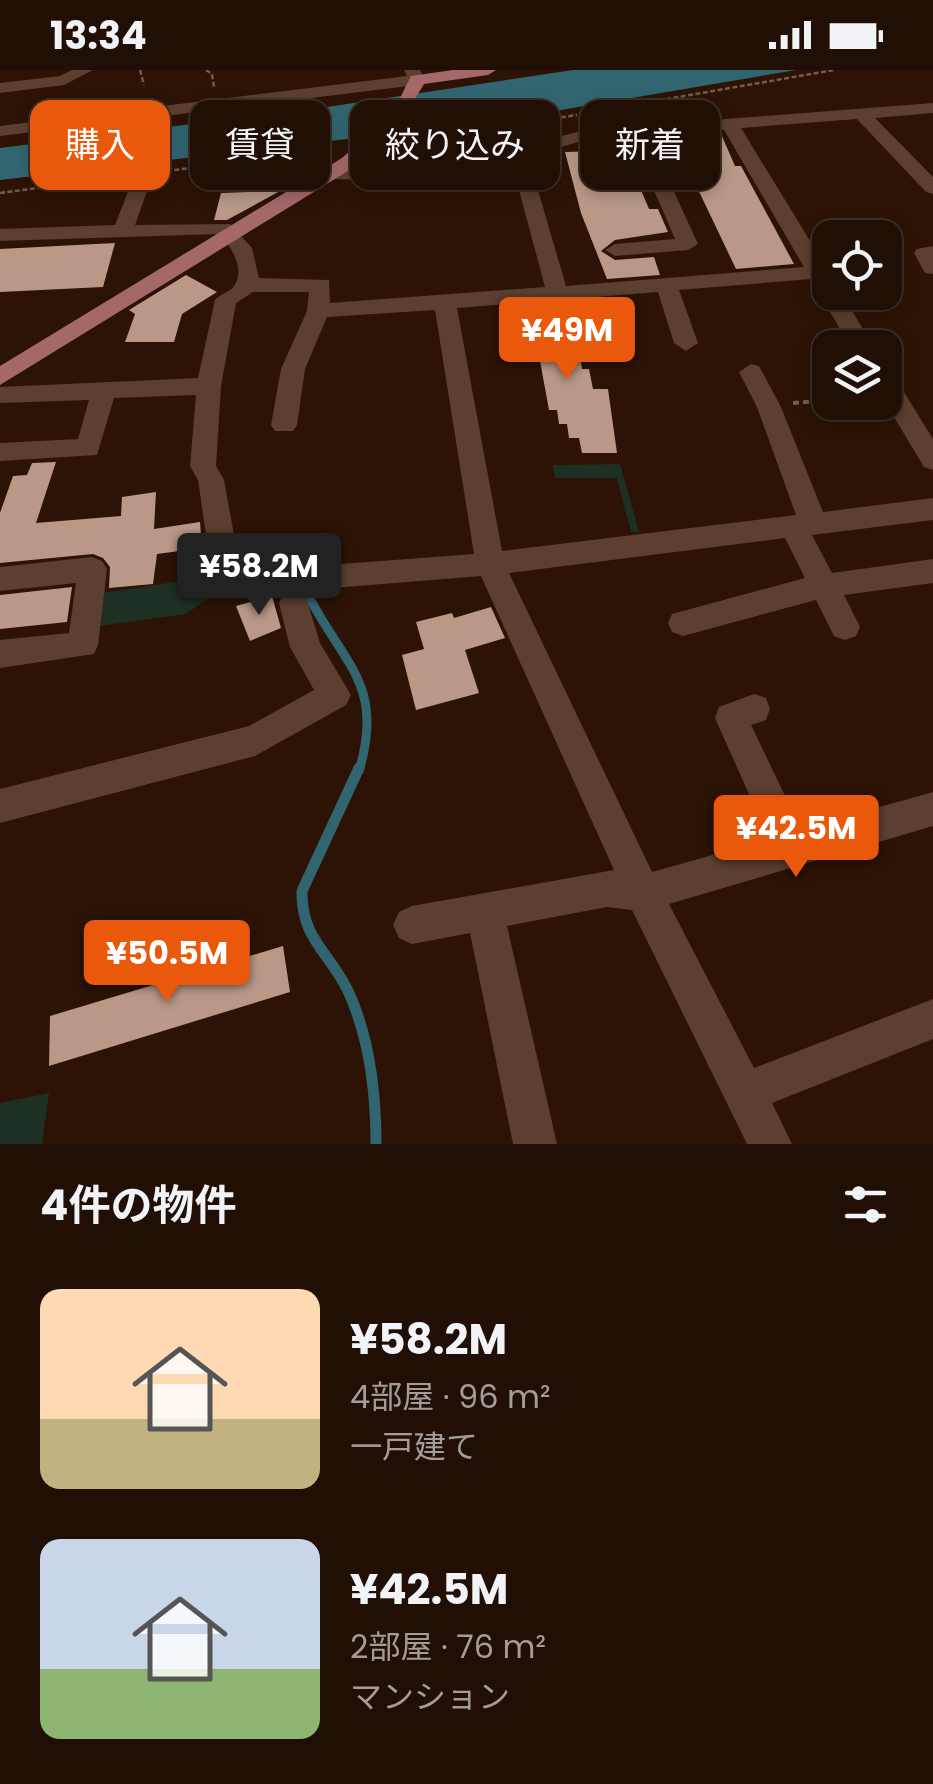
<!DOCTYPE html>
<html lang="ja">
<meta charset="utf-8">
<style>
:root{--surface:#210e04;--page:#29170e;--text:#f1f3f6;--muted:#a29c9a;--line:#3e2e26;--accent:#ea580c}
body{margin:0;font-family:Poppins,"Noto Sans JP",sans-serif;background:var(--page);color:var(--text);height:100vh;display:flex;flex-direction:column;font-size:38px;white-space:nowrap}
*{box-sizing:border-box;margin:0}
p{font-size:32px;color:var(--muted)}
.icon{flex:none;width:55px;height:55px;fill:none;stroke:currentColor;stroke-width:2;stroke-linecap:round;stroke-linejoin:round}
.map{position:relative;height:1074px;overflow:hidden}
.sheet{display:flex;flex-direction:column;background:var(--surface);flex:1}
.sheet>*{flex:none}
.banner{position:absolute;left:30px;top:30px;width:875px;height:90px;display:flex;gap:20px}
.controls{position:absolute;left:812px;top:150px;display:grid;gap:20px}
.controls a{display:grid;place-items:center;width:90px;height:90px;border-radius:20px;background:var(--surface);box-shadow:0 5px 15px #0003,0 0 0 2px var(--line);font-size:50px}
.price{position:absolute;translate:-50% -85px;padding:0 22px;border-radius:10px;background:var(--accent);color:#fff;font-size:32px;line-height:65px;filter:drop-shadow(0 2px 5px #0008)}
.price::after{content:'';position:absolute;left:50%;top:60px;width:30px;height:22px;margin-left:-15px;background:inherit;clip-path:polygon(0 0,100% 0,50% 100%)}
.price.current{background:#222;color:#fff}
ul{padding:0;list-style:none}
li{display:flex;align-items:center;gap:30px;height:250px;padding:0 40px}
li span{display:grid;place-items:center;flex:none;width:280px;height:200px;border-radius:20px;color:#555}
li>.icon{margin-inline-start:auto}
span .icon{width:120px;height:120px;fill:#fffc;stroke-width:1}
li b{font-size:42px}
h2{display:flex;justify-content:space-between;align-items:center;height:120px;padding:0 40px;font-size:42px}
.chip{padding:0 35px;border-radius:20px;background:var(--surface);box-shadow:0 5px 15px #0003,0 0 0 2px var(--line);font-size:35px;line-height:90px}
.chip.current{background:var(--accent);color:#fff}
.status{display:flex;justify-content:space-between;align-items:center;height:70px;padding:0 50px;background:var(--surface);direction:ltr}
.status svg{height:28px;fill:currentColor}
.map>svg:first-child{display:block}
.green{fill:#1d3023}
.water{fill:#316670}
.lines{fill:none;stroke-linecap:round;stroke-linejoin:round}
.stream-far1{stroke:#316670;stroke-width:9}
.stream{stroke:#316670;stroke-width:11}
.building{fill:#b99887}
.path-far1{stroke:#725b4e;stroke-width:2.5;stroke-dasharray:5 2.5;stroke-linecap:butt}
.path{stroke:#725b4e;stroke-width:4;stroke-dasharray:6 4;stroke-linecap:butt}
.minor{fill:#5c3f30;fill-rule:evenodd}
.major{fill:#a56868;fill-rule:evenodd}
</style>
<div class="status"><b>13:34</b><svg viewBox="0 0 49 12"><path d="M0 12V9h3v3zM5 12V6h3v6zM10 12V3h3v9zM15 12V0h3v12zM26 1h20v11H26zM47 4h2v5h-2z"/></svg></div>
<div class="map">
<svg width="933" height="1074" viewBox="0 0 933 1074">
<rect width="100%" height="100%" fill="#2c1305"/>
<path class="green" d="M620,394L639,462H631L617,408H555L553,395Z
M220,505L222,519L186,544L99,556L103,523Z
M49,1023L42,1074H0V1033Z"/>
<path class="water" d="M573,0H796L491,52L0,110V78L327,37Z"/>
<g class="lines">
<path class="stream-far1" d="M308,525C343,594 385,614 359,701"/>
<path class="stream" d="M359,698L302,821C301,870 331,883 349,923C370,970 376,1023 376,1074"/>
</g>
<path class="building" d="M721,64L735,96H741L794,194L736,199L673,67Z
M457,67L469,86L442,91L431,72Z
M622,75L649,139H658L668,162L615,170L601,181L615,190L654,187L660,205L607,209L581,143L565,82L602,81L600,76Z
M280,121L227,150H214L221,123Z
M115,173L103,217L0,222V179Z
M186,205L217,222L182,244L174,272H125L135,244L129,240Z
M540,235L542,245H551L553,259H560L563,272H569L572,286H580L582,299H589L593,319H608L617,383H582L579,368H569L567,354H559L557,340H549L540,291H531L529,277L521,276L519,261H512L511,238Z
M56,392L36,453L121,446L122,427L156,422L154,459L200,452L202,478L157,484L153,514L109,518L110,497L103,488L93,484L0,493V443L13,406L27,405L32,393Z
M72,517L67,552L0,559V525Z
M272,526L281,558L250,571L236,536Z
M491,537L505,568L465,580L479,623L416,640L402,585L424,579L416,552L452,543L454,548Z
M283,876L290,922L49,996L50,946Z"/>
<g class="lines">
<path class="path-far1" d="M140,0L144,15
M206,0L212,4L214,17
M592,42L834,0
M405,70L577,45
M167,101L324,81
M0,123L121,107"/>
<path class="path" d="M793,333L830,330"/>
<path class="minor" d="M72,0H93L64,15L0,23V13L60,6Z
M404,0H420L425,10L417,15L0,66V56L407,6Z
M933,33V43L875,48L933,107V124L926,122L857,49L741,58L829,202L830,222H841L874,278H851L811,209L679,220L698,273L686,281L674,273L658,222L457,238L502,481L796,445L757,337L739,302L751,294L759,296L781,337L823,442L933,428V450L812,465L832,503L933,489V513L844,525L860,557L856,566L845,570L834,566L816,530L683,566L672,562L668,553L672,544L805,508L785,468L509,503L652,802L769,769L715,648L719,637L754,624L766,628L770,639L766,650L751,655L801,759L933,722V756L669,834L754,998L933,929V969L772,1033L792,1074H747L632,840L607,837L507,856L557,1074H513L470,863L412,874L399,868L393,855L399,842L412,836L614,800L481,506L296,521L305,524L320,573L351,625L346,635L255,686L0,753V719L249,656L314,620L290,577L279,533L283,524L291,521L246,525L217,513L212,505L198,410L190,396L196,325L114,328L97,385L0,391V373L78,369L89,330L0,333V317L198,308L215,230C220,224 230,222 234,216C246,200 231,175 219,164L0,171V159L115,155L135,104L144,98L153,104L135,155L230,154L252,178L259,208L329,210L330,233L545,217L511,90C445,108 399,110 331,109L322,103L331,97L410,99L456,93L585,60ZM724,60L804,197L566,216L528,86L586,70L631,67L675,169L615,174L605,180L615,186L688,180L698,174L648,65ZM253,222H309L307,241L281,299L271,355L275,361H293L297,355L305,299L327,247L435,240L474,484L248,501L240,498L224,410L216,396L221,316L236,233Z
M933,176V204L925,203L914,183L917,179Z
M885,304L894,306L933,369V400L924,397L885,332Z
M92,487L102,491L107,499L98,575L94,584L0,598V570L69,563L76,513L0,521V497Z"/>
<path class="major" d="M453,0H496L488,5L424,14L396,60L356,96L0,315V296L342,88L393,42L411,6Z"/>
</g>
</svg>
<div class="controls">
<a><svg class="icon" aria-label="locate" viewBox="0 0 24 24"><circle cx="12" cy="12" r="6"/><path d="M12 2v4M12 18v4M2 12h4M18 12h4"/></svg></a>
<a><svg class="icon" aria-label="layers" viewBox="0 0 24 24"><path d="M12 4l9 5-9 5-9-5zM3 14l9 5 9-5"/></svg></a>
</div>
<b class="price" style="left:567px;top:312px">¥49M</b>
<b class="price current" style="left:259px;top:548px">¥58.2M</b>
<b class="price" style="left:796px;top:810px">¥42.5M</b>
<b class="price" style="left:167px;top:935px">¥50.5M</b>
<div class="banner">
<a class="chip current">購入</a>
<a class="chip">賃貸</a>
<a class="chip">絞り込み</a>
<a class="chip">新着</a>
</div>
</div>
<section class="sheet">
<h2>4件の物件<svg class="icon" aria-label="filters" viewBox="0 0 24 24"><path d="M4 7h16M4 17h16"/><circle cx="9" cy="7" r="2"/><circle cx="15" cy="17" r="2"/></svg></h2>
<ul>
<li><span style="background:linear-gradient(#ffd9b3 65%,#c2b280 0)"><svg class="icon" aria-label="home" viewBox="0 0 24 24"><path d="M3 11l9-7 9 7M6 9v11h12V9"/></svg></span><div><b>¥58.2M</b><p>4部屋 · 96 m²</p><p>一戸建て</p></div></li>
<li><span style="background:linear-gradient(#c9d6e8 65%,#8fb573 0)"><svg class="icon" aria-label="home" viewBox="0 0 24 24"><path d="M3 11l9-7 9 7M6 9v11h12V9"/></svg></span><div><b>¥42.5M</b><p>2部屋 · 76 m²</p><p>マンション</p></div></li>
</ul>
</section>
